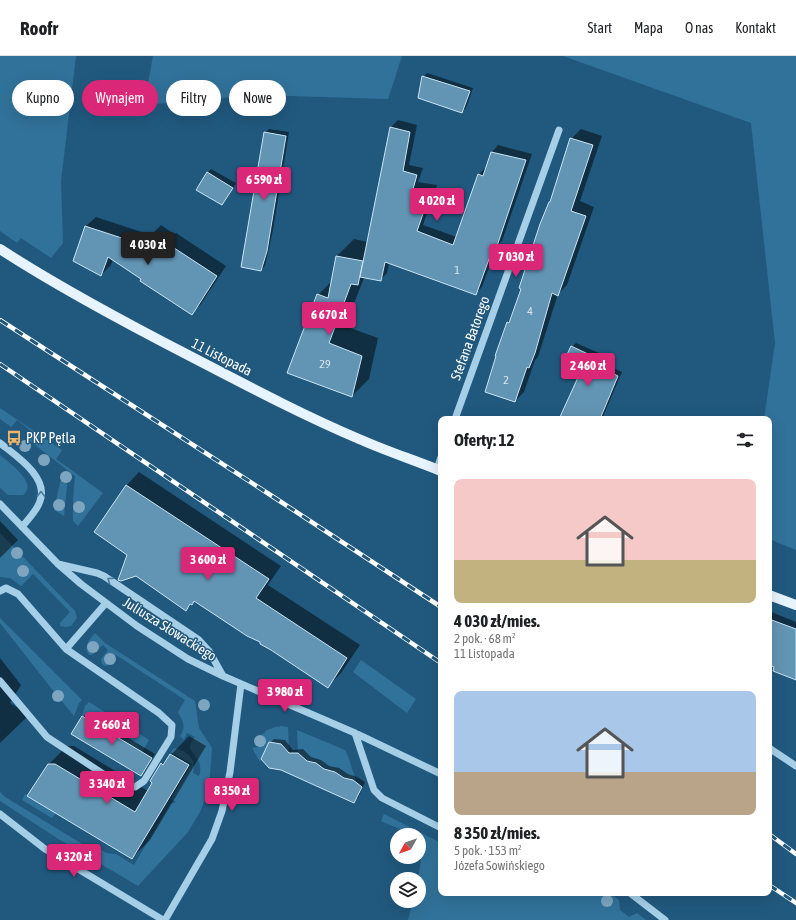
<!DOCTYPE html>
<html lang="pl">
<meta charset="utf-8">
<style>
:root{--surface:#fff;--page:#f6f6f6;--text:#202124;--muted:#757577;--line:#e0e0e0;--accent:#db2777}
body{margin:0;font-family:"Asap Condensed",sans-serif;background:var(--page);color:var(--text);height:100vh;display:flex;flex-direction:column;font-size:15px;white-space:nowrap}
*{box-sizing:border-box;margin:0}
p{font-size:13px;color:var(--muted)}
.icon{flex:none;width:22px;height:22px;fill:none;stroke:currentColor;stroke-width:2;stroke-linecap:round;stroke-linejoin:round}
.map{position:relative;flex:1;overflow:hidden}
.sheet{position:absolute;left:438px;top:360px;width:334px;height:480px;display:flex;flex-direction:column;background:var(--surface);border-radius:8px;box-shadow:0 4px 16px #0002}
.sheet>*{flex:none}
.hud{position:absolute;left:12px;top:24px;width:366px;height:36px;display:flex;gap:8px}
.needle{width:26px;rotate:230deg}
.controls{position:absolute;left:390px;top:772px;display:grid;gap:8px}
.controls a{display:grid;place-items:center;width:36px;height:36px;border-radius:50%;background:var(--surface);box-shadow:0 4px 16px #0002;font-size:20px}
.price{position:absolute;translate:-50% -34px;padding:0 9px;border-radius:4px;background:var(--accent);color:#fff;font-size:13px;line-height:26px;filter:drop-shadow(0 1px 2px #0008)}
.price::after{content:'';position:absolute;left:50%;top:24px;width:12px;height:9px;margin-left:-6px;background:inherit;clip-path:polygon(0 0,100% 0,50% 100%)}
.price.active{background:#222;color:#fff}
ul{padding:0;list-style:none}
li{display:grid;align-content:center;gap:8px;height:212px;padding:0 16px}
li span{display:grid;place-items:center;height:124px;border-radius:8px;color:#555}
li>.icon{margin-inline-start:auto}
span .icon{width:72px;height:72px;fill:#fffc;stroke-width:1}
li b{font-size:17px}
h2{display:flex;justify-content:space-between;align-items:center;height:48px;padding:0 16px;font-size:17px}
.pill{padding:0 14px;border-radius:18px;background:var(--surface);box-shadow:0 4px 16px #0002;font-size:14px;line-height:36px}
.pill.active{background:var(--accent);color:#fff}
header{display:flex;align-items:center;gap:24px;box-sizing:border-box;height:56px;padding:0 20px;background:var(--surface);border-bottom:1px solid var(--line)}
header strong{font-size:19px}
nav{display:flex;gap:22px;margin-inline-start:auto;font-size:14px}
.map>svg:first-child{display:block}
.green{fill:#31729a}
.shadow{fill:#0007}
.building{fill:#6294b3;stroke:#c9e4f5}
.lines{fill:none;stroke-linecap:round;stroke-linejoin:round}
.minor{stroke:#a5cee7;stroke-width:7}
.major{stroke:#e7f3fd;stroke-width:10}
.rail-casing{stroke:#fff;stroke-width:4.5}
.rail{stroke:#21597e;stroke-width:3;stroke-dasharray:9;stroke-linecap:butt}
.tree{fill:#7da5bf}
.oneway{stroke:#497c9e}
.labels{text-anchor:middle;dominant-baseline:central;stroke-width:3;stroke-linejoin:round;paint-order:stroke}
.number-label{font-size:12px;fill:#d8e4ec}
.street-label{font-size:14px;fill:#fff;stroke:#21597e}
.poi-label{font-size:14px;fill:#fff;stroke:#21597e;text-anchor:start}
</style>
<header>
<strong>Roofr</strong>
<nav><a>Start</a><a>Mapa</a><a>O nas</a><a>Kontakt</a></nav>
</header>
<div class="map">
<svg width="796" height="864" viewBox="0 0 796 864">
<rect width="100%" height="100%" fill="#21597e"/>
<path class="green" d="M0,0H76L61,125L63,187L51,202L21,182L17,187L0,175Z
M153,0H402L388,43L258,39L144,49Z
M563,0H796V494L769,483V363H764L775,287L751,67Z
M0,352L62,394L56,403L103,437L78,470L73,465V444L75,420L26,382L31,375L17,364L11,371L0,363Z
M0,399C9,407 39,427 23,439H8L0,432Z
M65,417L68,420L64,460L54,454L61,422Z
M0,477L75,555L77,562L71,570L66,571L60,570V567L70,556L33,518L21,530L10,522L0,521Z
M0,562L82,644L79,647L74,660L60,643L55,645L53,644L52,641L55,637L0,567Z
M95,577L105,587L195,645L199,672L212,692L209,733L200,756L188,776L138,830L60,784L0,745V736L5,741L97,797L100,793L106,797L116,798L134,809L170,748L176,746L171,743L192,708L171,696L174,692C186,694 197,703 193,717L199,720C205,703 189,698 190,690C191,687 193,683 195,681L187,677L184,684L180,680C187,670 182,664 178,656L185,644L116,599L109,609L105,610L102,608L101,603L108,594L103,589L92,599H89C83,590 89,584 95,577Z
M361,604L416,643L407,657L353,616Z
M89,646L149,684L142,696L82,660L85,650Z
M281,670L288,671L289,697L281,688L269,686L260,706L252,692L258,691L260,682L263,677L264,678L265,675L275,671Z
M297,674L345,694L348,700L357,728L344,722L335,716L324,713L316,707L307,705L298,697Z
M25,738L56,757L52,762L22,744Z
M384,758L441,787V837H610L619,844L620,854L629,861L637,857L646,864H408L413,845H419V823H418L424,784L419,782V779H413L381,765Z"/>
<path class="shadow" d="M427,17L473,32L466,52L462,56L423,21Z
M398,64L417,69L409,109L423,112L418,126L437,129L423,169L457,181L478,119L485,112H486L492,96L498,89L532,98L502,185L497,190L482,231L475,238L389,207L387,217L380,224L365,221L364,222L345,270L378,282L369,323L352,340L288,316L318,239L332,225L337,200L354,183L368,186L391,71Z
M269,73L289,76L273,174L265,210L261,214L265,77Z
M581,73L602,80L580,145L594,151L567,229L558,238L538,301L535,304L524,336L515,345L508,266L511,263L552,144L571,83Z
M211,113L236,127L226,144L222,148L207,117Z
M96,161L151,179L161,169L174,178L176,177L226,210L201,248L192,257L113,203L111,209L101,219L74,205L86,170Z
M576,287L606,300L603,307L622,316L602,363H577L582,317L572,291Z
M139,416L281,510L268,529L360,589L341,617L328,630L261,586L195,545L186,554L128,499L126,430Z
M0,465L18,484L0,502Z
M769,555L796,566V623L776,610L769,608Z
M0,602L21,629L10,647L29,659L0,687Z
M87,657L155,698L145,715L141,719L83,661Z
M189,680L206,690L150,784L132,802L49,708L67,690H74L148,735L162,708Z
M274,683L285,684L293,694L303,693L311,701L321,704L329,710L339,712L348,718L357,721L365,726L358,742L354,745L270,687Z"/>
<path class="building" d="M422,20L470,35L462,57L418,42Z
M390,71L410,76L403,115L417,119L413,133L431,135L417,175L453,189L478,118L483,120L491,96L526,104L496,193L493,192L476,239L385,206L381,225L360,221Z
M264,76L286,80L267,195L261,215L241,211Z
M570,82L593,89L571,155L586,160L558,240L552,237L535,297L529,312L527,311L515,346L485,336L496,300H495L507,266L509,267L521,233L519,232L540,168L549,146H550Z
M207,116L233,132L222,149L196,134Z
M85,170L143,189L150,178L164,187L165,186L217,220L192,259L140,225L141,223L108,201L101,220L73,205Z
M336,200L363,205L358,229L351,228L329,287L362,300L352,341L287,317L317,238L328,242Z
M571,290L603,305L600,311L618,320L600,363H559L580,317L562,309Z
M126,429L269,523L256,542L347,602L328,632L271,594L260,588V586L247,580L194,545L192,549L190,548L186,555L136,520L121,525L118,524L127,499L94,476Z
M769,563L796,573V624L773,615L774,611L769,609Z
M82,660L152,702L141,720L71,678Z
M269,686L281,688L289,697H298L307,705L316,707L324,713L335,716L344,722L353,724L362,731L354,747L281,714L269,712L261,703Z
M170,698L189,709L132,803L27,740L48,708H55L135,756L152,727L150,725L161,707L163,709Z"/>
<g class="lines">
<path class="minor" d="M455,363L559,74
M0,387C16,400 49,421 40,445C37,455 28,463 22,471
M437,413L441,401
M0,448L58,508L81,528L137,570L188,603L223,620L355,677L441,718
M58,508L97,517L104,520L199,584L209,595L223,620
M0,535L6,532L18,538L66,593L159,657L172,669L171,681L144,725L135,731H123L47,681L0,625
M66,593L106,547
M355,677L374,734L382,742L441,772
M769,692L796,710
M0,758L45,793L163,864
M630,837L665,864
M165,864L212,783L222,755L230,716L241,628"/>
<path class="major" d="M0,193C60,232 124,266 188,299C244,328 300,358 359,383C386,395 414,404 441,415
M769,539L796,549"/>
<g class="rail-casing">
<path id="rail" d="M0,264L272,440L441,551
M0,308L441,607
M769,778L796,798
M769,829L796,847"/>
</g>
<use href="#rail" class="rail"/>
</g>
<g class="tree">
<circle cx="25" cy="390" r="6"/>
<circle cx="44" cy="404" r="6"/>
<circle cx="66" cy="421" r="6"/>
<circle cx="59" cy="449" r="6"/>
<circle cx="79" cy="451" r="6"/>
<circle cx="17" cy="497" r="6"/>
<circle cx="23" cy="515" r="6"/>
<circle cx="93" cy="591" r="6"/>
<circle cx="110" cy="603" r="6"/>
<circle cx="58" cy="640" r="6"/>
<circle cx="204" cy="649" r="6"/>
<circle cx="260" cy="685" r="6"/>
<circle cx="607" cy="845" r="6"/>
</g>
<defs><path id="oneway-chevron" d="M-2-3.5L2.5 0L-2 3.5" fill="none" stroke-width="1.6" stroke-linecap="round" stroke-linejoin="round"/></defs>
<g class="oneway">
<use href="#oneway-chevron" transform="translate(41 438) rotate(-88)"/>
<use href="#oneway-chevron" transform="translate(110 524) rotate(-146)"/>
</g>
<defs>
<g id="bus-bare" transform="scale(1.2)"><path d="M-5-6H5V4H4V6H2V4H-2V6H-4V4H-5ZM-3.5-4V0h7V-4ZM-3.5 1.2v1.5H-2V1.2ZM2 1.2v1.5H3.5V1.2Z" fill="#f3b467" stroke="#21597e" stroke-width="2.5" paint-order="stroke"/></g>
</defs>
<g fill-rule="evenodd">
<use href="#bus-bare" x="14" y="382"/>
</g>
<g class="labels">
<g class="number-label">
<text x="457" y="214">1</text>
<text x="530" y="255">4</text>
<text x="325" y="308">29</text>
<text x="506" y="324">2</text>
</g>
<g class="street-label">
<text transform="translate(470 282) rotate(-70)">Stefana Batorego</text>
<text transform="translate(222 301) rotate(27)">11 Listopada</text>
<text transform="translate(170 573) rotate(32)">Juliusza Słowackiego</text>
</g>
<g class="poi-label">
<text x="26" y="382">PKP Pętla</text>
</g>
</g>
</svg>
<div class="controls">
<a><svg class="needle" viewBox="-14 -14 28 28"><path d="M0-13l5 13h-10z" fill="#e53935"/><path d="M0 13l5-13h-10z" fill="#757577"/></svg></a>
<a><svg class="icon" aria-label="layers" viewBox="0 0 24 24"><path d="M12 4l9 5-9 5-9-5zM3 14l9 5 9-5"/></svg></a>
</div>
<b class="price" style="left:264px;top:145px">6 590 zł</b>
<b class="price" style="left:437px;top:166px">4 020 zł</b>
<b class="price active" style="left:148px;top:210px">4 030 zł</b>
<b class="price" style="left:516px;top:222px">7 030 zł</b>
<b class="price" style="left:329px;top:280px">6 670 zł</b>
<b class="price" style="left:588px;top:331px">2 460 zł</b>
<b class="price" style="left:208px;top:525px">3 600 zł</b>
<b class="price" style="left:285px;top:657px">3 980 zł</b>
<b class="price" style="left:112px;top:690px">2 660 zł</b>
<b class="price" style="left:107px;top:749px">3 340 zł</b>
<b class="price" style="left:232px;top:756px">8 350 zł</b>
<b class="price" style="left:74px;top:822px">4 320 zł</b>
<div class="hud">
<a class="pill">Kupno</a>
<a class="pill active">Wynajem</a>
<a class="pill">Filtry</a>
<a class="pill">Nowe</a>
</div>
<section class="sheet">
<h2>Oferty: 12<svg class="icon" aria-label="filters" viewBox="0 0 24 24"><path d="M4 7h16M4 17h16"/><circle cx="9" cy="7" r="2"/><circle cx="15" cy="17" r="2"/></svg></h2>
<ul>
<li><span style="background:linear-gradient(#f6c9c9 65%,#c2b280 0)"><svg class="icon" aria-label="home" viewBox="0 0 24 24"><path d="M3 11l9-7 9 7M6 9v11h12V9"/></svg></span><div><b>4 030 zł/mies.</b><p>2 pok. · 68 m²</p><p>11 Listopada</p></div></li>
<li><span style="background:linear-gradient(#a9c7e8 65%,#b9a48a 0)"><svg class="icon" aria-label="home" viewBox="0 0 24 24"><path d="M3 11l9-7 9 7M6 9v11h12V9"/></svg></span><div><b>8 350 zł/mies.</b><p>5 pok. · 153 m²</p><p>Józefa Sowińskiego</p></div></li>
</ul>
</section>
</div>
